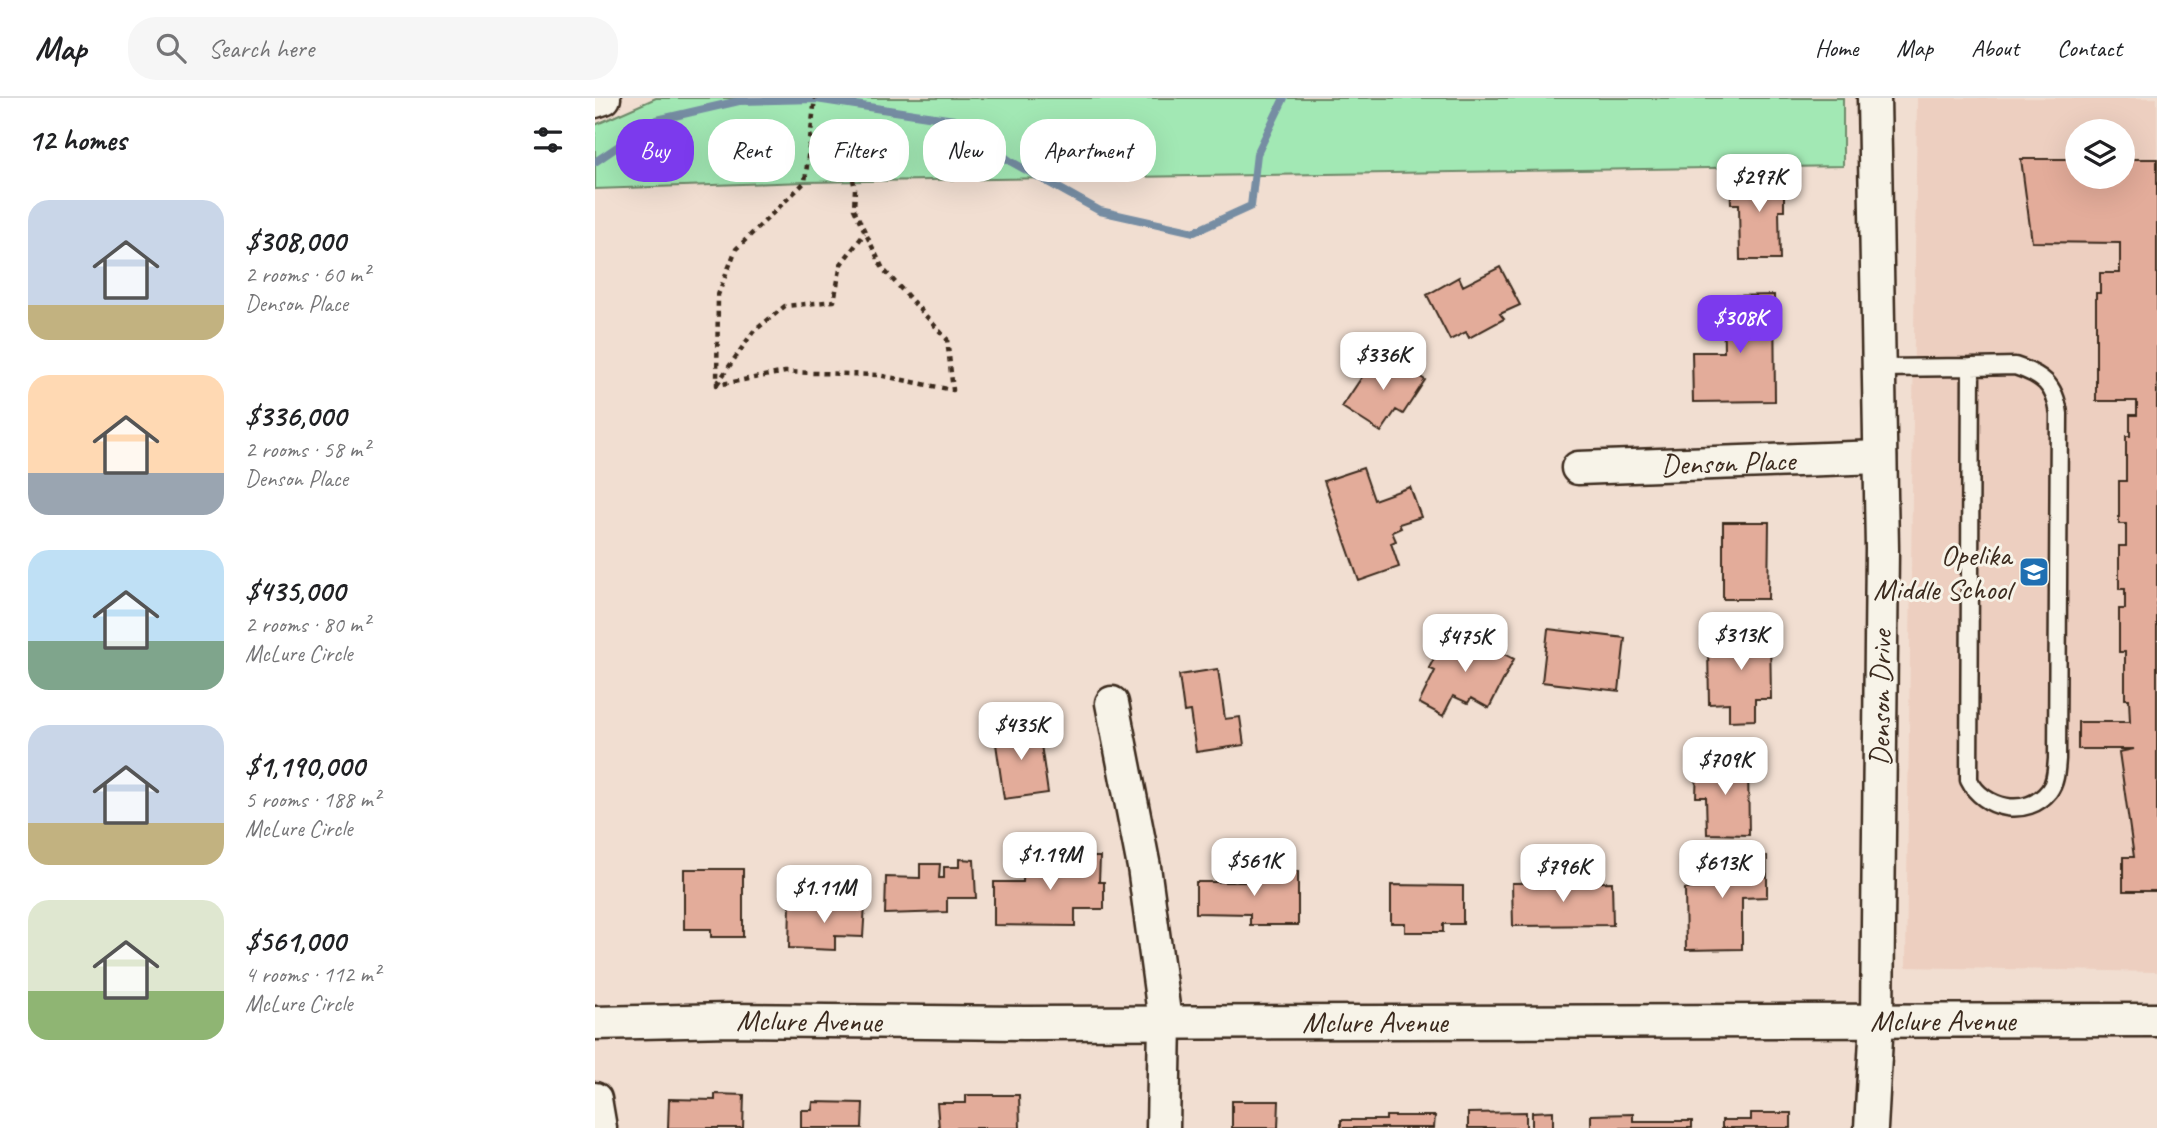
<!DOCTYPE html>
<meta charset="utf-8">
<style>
:root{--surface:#fff;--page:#f6f6f6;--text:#202124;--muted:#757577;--line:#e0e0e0;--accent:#7c3aed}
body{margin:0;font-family:Caveat,sans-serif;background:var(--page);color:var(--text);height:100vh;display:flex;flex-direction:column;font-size:26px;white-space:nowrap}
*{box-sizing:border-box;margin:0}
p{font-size:23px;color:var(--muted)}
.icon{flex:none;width:38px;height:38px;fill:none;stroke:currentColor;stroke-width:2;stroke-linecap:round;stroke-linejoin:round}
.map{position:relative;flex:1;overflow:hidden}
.sheet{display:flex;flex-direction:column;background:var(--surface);width:595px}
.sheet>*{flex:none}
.hud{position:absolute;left:21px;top:21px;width:665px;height:63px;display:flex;gap:14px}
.fabs{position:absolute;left:1470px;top:21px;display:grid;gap:14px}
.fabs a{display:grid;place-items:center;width:70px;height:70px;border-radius:50%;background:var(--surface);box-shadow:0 7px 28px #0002;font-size:35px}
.price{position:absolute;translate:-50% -60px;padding:0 16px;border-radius:14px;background:#fff;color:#222;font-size:23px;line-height:46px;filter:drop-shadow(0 2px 4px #0008)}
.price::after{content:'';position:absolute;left:50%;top:42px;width:21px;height:16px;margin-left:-10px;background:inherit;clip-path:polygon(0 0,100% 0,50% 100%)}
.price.selected{background:var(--accent);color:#fff}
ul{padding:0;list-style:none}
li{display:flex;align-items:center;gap:21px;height:175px;padding:0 28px}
li span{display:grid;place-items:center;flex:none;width:196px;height:140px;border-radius:21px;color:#555}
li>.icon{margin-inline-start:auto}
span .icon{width:84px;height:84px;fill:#fffc;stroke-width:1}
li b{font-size:30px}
h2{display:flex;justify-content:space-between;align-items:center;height:84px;padding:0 28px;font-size:30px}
.tag{padding:0 24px;border-radius:28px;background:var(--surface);box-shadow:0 7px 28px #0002;font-size:24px;line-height:63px}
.tag.selected{background:var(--accent);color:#fff}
header{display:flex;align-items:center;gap:42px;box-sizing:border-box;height:98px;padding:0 35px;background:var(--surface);border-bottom:2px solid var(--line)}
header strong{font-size:33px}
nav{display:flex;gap:38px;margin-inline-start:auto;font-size:24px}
.search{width:490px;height:63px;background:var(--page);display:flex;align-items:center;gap:18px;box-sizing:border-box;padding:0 24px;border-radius:28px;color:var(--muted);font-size:26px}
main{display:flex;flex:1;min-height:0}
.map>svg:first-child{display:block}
.built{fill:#edcfc0;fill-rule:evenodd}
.green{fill:#a2e8b4;stroke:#6e8969;stroke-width:2}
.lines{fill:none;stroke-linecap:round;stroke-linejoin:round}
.stream{stroke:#768da3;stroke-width:8}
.building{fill:#e3ac9a;stroke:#3b2a1e;stroke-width:2}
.service-casing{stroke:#3b2a1e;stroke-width:21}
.minor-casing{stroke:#3b2a1e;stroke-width:37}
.path{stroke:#3b2a1e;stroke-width:4.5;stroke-dasharray:5 5;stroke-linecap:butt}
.service{stroke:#f7f3e8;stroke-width:16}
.minor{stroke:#f7f3e8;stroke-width:32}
.labels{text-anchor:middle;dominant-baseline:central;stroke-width:6;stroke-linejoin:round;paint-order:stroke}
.street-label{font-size:30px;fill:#3b2a1e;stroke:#f7f3e8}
.poi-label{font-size:30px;fill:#3b2a1e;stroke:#f7f3e8;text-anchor:end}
</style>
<header>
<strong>Map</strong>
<div class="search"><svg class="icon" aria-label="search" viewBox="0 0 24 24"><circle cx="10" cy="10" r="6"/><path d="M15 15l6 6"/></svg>Search here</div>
<nav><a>Home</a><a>Map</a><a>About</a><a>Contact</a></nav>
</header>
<main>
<section class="sheet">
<h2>12 homes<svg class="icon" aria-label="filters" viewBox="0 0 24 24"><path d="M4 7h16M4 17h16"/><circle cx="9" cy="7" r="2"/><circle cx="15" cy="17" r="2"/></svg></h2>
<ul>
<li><span style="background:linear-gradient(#c9d6e8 75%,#c2b280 0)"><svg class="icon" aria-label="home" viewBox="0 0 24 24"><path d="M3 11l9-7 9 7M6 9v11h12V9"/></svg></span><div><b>$308,000</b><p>2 rooms · 60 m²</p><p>Denson Place</p></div></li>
<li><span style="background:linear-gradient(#ffd9b3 70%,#9aa5b1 0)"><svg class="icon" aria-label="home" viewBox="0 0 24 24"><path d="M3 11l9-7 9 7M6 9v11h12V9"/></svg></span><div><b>$336,000</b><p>2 rooms · 58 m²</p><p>Denson Place</p></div></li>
<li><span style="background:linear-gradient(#bfe0f5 65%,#7fa58c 0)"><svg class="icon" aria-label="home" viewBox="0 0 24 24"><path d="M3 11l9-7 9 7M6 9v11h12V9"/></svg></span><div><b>$435,000</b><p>2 rooms · 80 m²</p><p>McLure Circle</p></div></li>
<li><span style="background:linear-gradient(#c9d6e8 70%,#c2b280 0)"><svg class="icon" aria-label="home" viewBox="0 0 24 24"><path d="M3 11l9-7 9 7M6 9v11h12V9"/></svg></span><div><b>$1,190,000</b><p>5 rooms · 188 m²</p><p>McLure Circle</p></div></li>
<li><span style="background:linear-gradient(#dfe7d0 65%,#8fb573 0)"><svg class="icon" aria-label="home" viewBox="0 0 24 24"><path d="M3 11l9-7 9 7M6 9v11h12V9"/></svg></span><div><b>$561,000</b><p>4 rooms · 112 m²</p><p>McLure Circle</p></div></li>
</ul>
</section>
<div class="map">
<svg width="1562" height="1030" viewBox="0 0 1562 1030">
<rect width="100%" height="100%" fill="#f1ded1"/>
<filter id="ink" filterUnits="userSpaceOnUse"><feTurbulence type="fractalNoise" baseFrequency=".0143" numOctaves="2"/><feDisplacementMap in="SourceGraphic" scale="14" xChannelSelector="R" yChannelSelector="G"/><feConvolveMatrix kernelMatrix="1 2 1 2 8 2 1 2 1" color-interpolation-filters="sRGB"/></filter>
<g filter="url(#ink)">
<path class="built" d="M1322,0H1562V874L1311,869ZM1482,33H1528V79H1482Z"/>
<path class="green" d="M61,0H1248V68L210,84L0,91V27Z"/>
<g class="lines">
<path class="stream" d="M0,64L62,22L144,3L221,1L359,22L415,63L505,113L599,134L656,108L662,56L689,0"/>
</g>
<path class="building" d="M1426,61H1482V79H1528V61H1562V793H1528V759H1539L1524,654L1539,651H1483V624H1535L1534,601H1530V554H1524V511H1530V491H1524V448H1531V426H1524V383H1531V338H1535V317H1542V303H1501V195H1505V175H1525V145L1437,144Z
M1189,76V112H1184L1185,162H1145L1144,106H1136L1135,77Z
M905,169L925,207L905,216L909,221L874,240L871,234L855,242L832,197L864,179L868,188Z
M1179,197L1180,303L1098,304L1097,254H1129L1128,198Z
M785,252L830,282L808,316L801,312L786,334L747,309Z
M768,370L779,402L815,389L826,419L804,426L806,430L797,434L801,443L796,445L804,469L764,483L729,383Z
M1128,424H1174L1173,501H1128Z
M1175,530L1176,601H1160V622L1134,623V605L1114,606L1113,548L1132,547V531Z
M953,531L1030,540L1024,593L947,584Z
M852,535L883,550L886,544L919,561L894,610L876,600L873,605L858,598L848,618L824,605L840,573L834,570Z
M623,571L630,621L645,619L649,647L601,654L595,613L589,614L584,577Z
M443,626L453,695L409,701L399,632Z
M1102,666H1153L1154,737L1112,736L1111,699H1101Z
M1172,758V799L1147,800V851L1091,852L1090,791L1116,790V785H1099V759Z
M429,759H505L504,784H509V811H480V828L399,827V784H428Z
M364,761L379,762L381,800H352V814L290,816L291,779L325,780V766H345L344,780H349V769H364Z
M89,771H148V839H116V831H89Z
M655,773H703V827H655V816L601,815V784H655Z
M1017,784L1018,827L918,828L917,785Z
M796,787L868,788V826H848V834H810V825H796Z
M195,805L270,807L268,839L240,838V852L194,850Z
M120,996L149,997L148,1030H73L74,1001L120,1002Z
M371,997H424L425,1030H344L342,1005H371Z
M637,1003H684L683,1030H637Z
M218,1004L268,1005L267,1030H206V1012H217Z
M958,1013V1030H937V1014Z
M931,1014V1030H873V1015Z
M1156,1015H1196V1030H1127V1022H1156Z
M1038,1016V1023H1097V1030H996V1017Z
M791,1018H840L839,1030H746V1022H791Z"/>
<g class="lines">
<g class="service-casing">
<path id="service" d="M1420,268C1447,277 1460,286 1464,316L1462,661C1461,672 1461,684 1454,693C1432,721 1388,711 1374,682L1376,269Z
M1283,270L1376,269"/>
</g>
<g class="minor-casing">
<g id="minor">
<path d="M0,3L9,0"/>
<path id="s1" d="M983,370L1285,359"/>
<path d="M517,605L549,769L570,923L568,1030"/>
<path id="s2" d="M0,925L135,922L429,925L1562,922"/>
<path d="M0,1001L5,1030"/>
<path id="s3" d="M1276,1030L1282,922L1287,451L1279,0"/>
</g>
</g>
<path class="path" d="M214,56L254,62L260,91L259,111L288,171L352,241L358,292L283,277L190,274L122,287L123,197L141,151L210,84L220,0
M122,286L158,234L190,208L239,203L246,166L270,135"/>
<use href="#service" class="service"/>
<use href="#minor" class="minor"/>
</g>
</g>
<defs>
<g id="school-square" transform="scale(1.575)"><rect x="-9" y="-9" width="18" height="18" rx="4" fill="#1f6fb2" stroke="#f7f3e8"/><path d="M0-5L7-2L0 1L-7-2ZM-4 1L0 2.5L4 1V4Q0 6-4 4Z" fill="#fff"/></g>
</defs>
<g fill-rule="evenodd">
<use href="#school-square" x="1439" y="474"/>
</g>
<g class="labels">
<g class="street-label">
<text stroke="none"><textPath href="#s1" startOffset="150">Denson Place</textPath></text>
<text stroke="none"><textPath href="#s3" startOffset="430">Denson Drive</textPath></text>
<text stroke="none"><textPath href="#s2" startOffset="1348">Mclure Avenue</textPath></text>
<text stroke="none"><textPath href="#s2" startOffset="214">Mclure Avenue</textPath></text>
<text stroke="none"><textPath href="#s2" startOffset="780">Mclure Avenue</textPath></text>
</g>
<g class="poi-label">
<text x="1416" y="457">Opelika<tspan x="1416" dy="34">Middle School</tspan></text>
</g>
</g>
</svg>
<div class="fabs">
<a><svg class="icon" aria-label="layers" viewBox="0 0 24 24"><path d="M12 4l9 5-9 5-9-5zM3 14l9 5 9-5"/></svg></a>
</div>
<b class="price" style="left:1164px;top:116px">$297K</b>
<b class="price selected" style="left:1145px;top:257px">$308K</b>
<b class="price" style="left:788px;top:294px">$336K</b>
<b class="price" style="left:1146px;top:574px">$313K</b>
<b class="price" style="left:870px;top:576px">$475K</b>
<b class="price" style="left:426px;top:664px">$435K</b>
<b class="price" style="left:1130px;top:699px">$709K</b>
<b class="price" style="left:455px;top:794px">$1.19M</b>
<b class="price" style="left:659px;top:800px">$561K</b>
<b class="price" style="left:1127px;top:802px">$613K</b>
<b class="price" style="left:968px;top:806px">$796K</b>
<b class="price" style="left:229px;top:827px">$1.11M</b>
<div class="hud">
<a class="tag selected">Buy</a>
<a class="tag">Rent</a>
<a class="tag">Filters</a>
<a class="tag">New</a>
<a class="tag">Apartment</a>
</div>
</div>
</main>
